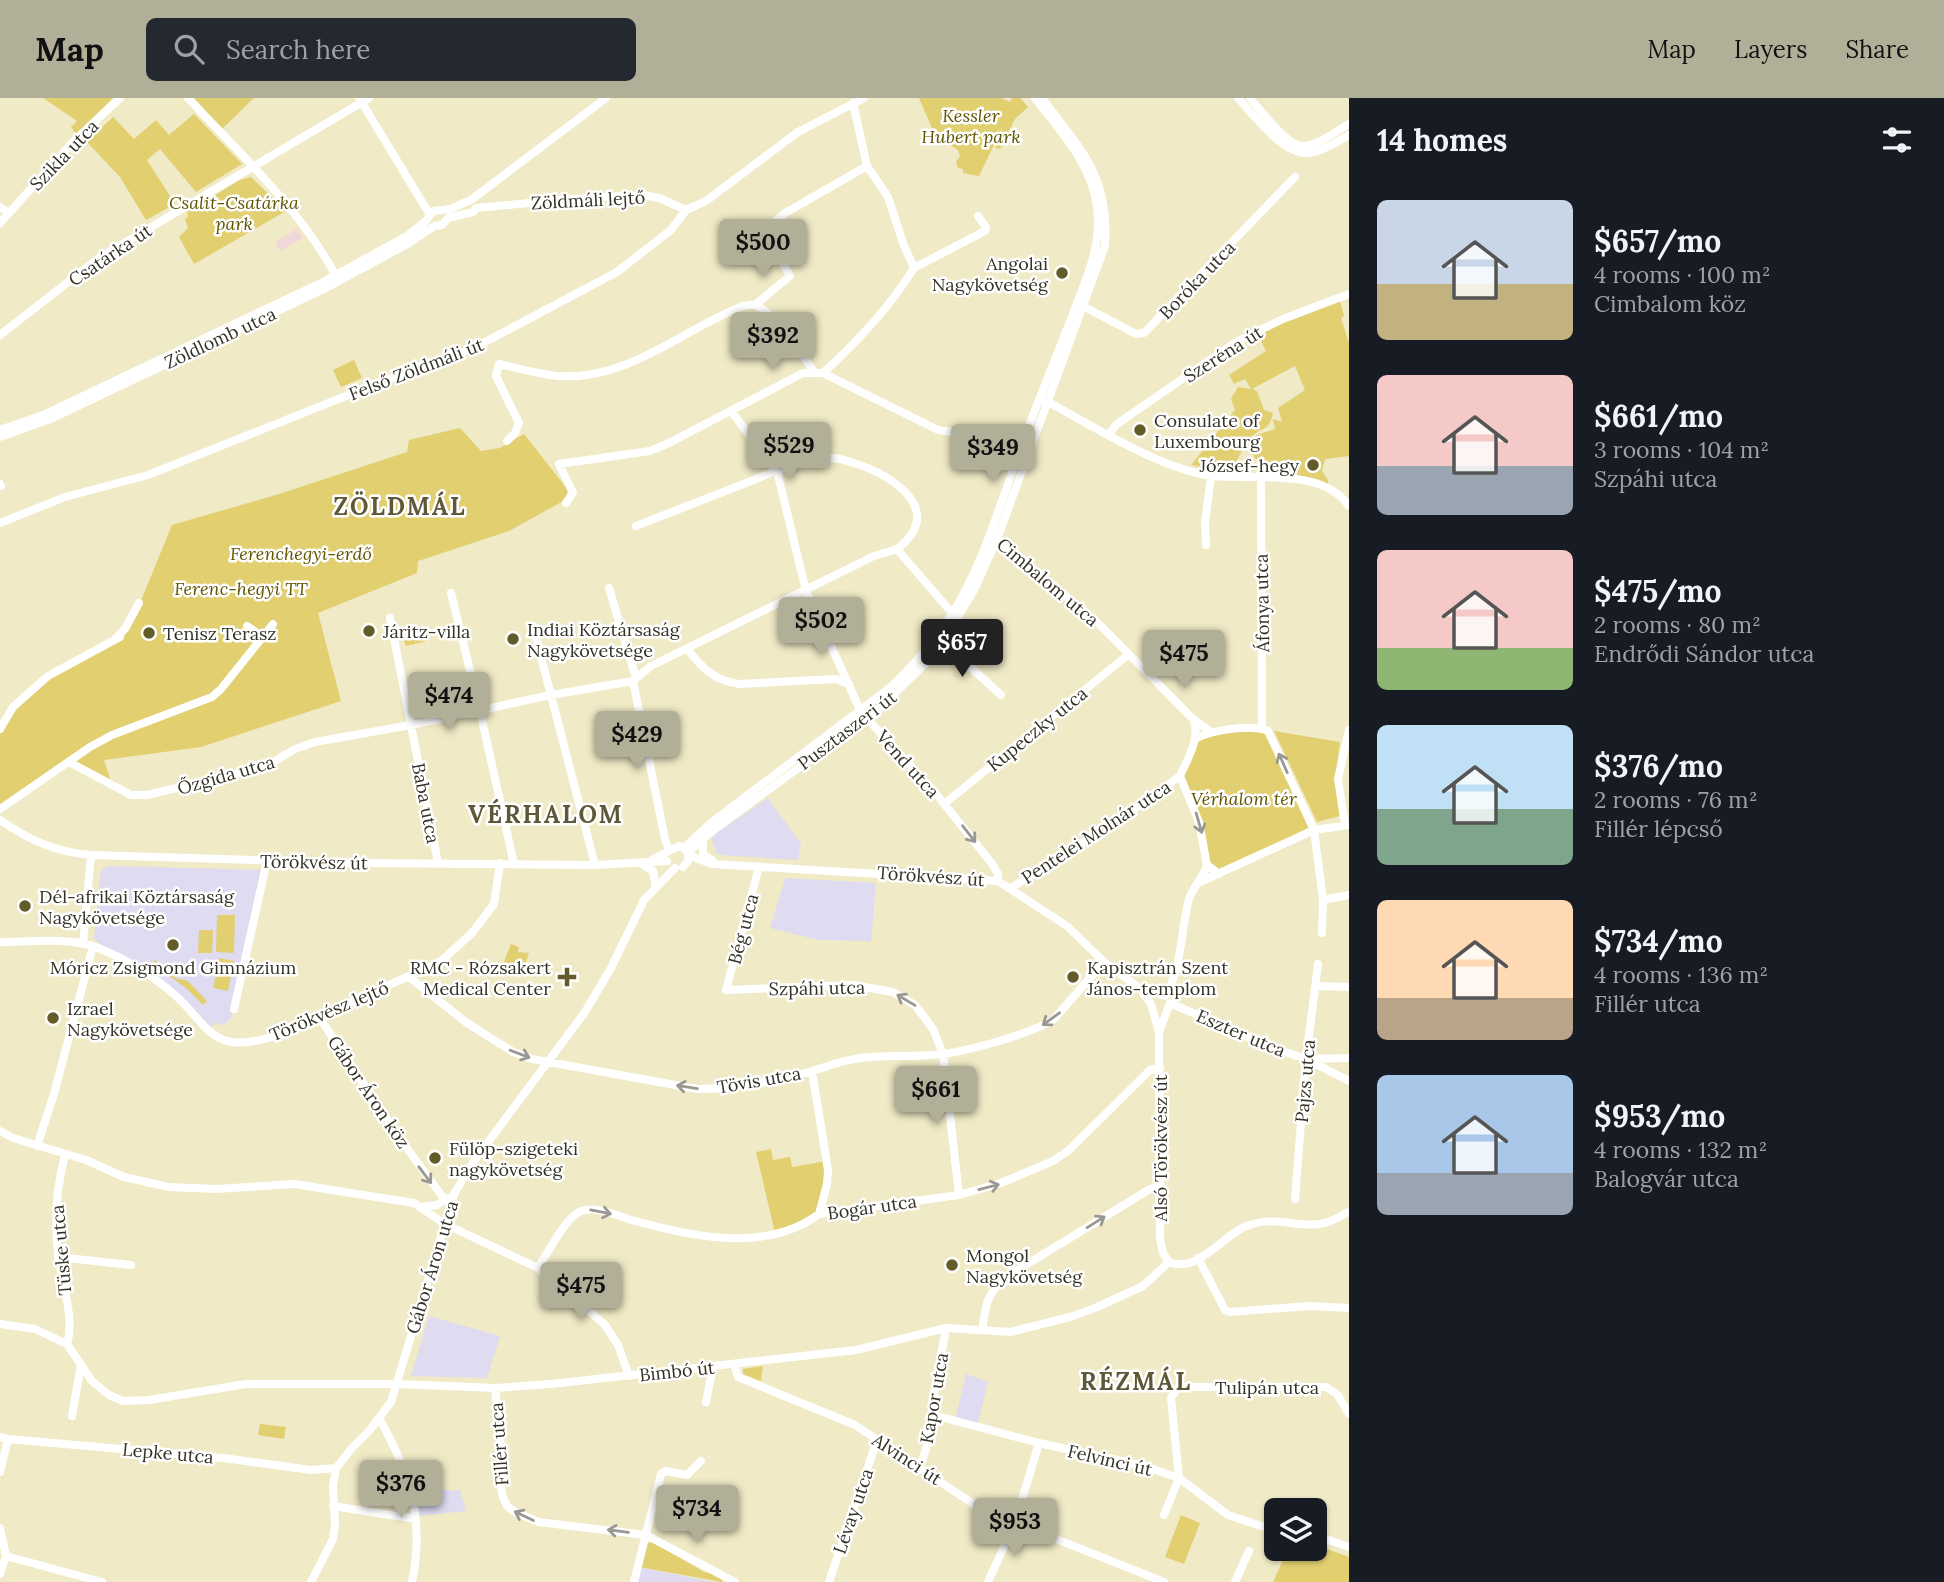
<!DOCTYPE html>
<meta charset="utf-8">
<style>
:root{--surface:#171b24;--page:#242831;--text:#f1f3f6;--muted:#9ea1a6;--accent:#b2af99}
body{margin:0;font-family:Lora,serif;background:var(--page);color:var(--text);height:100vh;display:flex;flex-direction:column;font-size:26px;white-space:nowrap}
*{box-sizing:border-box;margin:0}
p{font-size:23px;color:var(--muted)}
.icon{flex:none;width:38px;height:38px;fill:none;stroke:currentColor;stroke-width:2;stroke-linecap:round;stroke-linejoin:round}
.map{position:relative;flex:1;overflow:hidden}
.details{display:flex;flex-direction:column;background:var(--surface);width:595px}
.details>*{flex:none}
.buttons{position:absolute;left:1264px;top:1400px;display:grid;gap:14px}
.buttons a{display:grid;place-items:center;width:63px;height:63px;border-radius:10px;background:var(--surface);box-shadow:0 2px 5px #0004;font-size:35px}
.price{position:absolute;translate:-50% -60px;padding:0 16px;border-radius:7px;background:var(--accent);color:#111;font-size:23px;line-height:46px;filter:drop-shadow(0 2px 4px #0008)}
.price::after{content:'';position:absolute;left:50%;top:42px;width:21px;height:16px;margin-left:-10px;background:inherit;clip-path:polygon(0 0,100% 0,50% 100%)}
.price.on{background:#222;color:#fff}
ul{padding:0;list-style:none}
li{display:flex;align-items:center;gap:21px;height:175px;padding:0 28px}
li span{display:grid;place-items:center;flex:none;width:196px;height:140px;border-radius:10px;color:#555}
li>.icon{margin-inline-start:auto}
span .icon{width:84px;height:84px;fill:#fffc;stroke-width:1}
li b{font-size:30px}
h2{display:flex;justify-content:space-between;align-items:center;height:84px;padding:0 28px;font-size:30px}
header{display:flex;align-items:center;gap:42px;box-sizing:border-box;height:98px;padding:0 35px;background:var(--accent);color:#111}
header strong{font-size:33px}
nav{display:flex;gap:38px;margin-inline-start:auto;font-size:24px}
.search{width:490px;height:63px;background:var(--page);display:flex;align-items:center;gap:18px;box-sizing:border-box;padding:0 24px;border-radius:10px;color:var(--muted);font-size:26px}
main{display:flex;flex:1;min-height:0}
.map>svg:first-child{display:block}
.industrial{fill:#f2d7da}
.education{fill:#dfdbf1}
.green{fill:#e1cf70}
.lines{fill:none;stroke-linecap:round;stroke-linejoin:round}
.minor{stroke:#fff;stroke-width:8}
.oneway{stroke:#9a9892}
.poi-dot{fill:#645c28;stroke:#fff;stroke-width:2.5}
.labels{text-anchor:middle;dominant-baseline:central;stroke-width:5;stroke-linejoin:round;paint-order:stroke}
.park-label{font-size:18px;font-style:italic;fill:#625500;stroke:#fff}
.street-label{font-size:18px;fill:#343224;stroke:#fff}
.poi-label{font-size:18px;fill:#343224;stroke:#fff;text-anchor:start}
.district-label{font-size:24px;font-weight:bold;letter-spacing:2px;fill:#5e5839;stroke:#fff}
</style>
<header>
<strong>Map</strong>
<div class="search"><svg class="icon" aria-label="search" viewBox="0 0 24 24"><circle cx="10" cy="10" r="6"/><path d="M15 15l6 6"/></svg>Search here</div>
<nav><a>Map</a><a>Layers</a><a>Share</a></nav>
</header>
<main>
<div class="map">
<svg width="1349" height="1484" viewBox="0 0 1349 1484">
<rect width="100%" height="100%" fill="#f0eac6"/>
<path class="industrial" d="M297,131L303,140L280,153L275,144Z"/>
<path class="education" d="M768,700L801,746L798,762L721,757L716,755L712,741L715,736Z
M111,768L261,772L231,920L226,925L220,927L216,924L211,929L178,895L144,867L104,849L94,841L100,776L104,770Z
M785,780L876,785L871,843L818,842L770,830Z
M429,1218L500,1238L487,1280L411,1278Z
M966,1276L988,1284L977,1329L955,1323Z
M460,1392L466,1413L417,1418L414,1393Z
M639,1469L713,1484H636Z"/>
<path class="green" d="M43,0H113L76,36L71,29L77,23Z
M194,0H254L222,31Z
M919,0H1001L1010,4L1012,0H1020L1028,9L1015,21L1000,51L995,50L1004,26L979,78L963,75V71L958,70L956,64L960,58L958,52L935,37Z
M194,16L242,66L196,94L160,51L147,62L175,106L146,122L120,79L87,44L113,19L134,41L156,22L169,37Z
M251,79L286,113L194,166L179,139L188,130L185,121L188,119L187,114L240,82Z
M1339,199L1344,218L1341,220L1349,245V358L1325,361L1322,373L1328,382V386L1263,372L1251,354L1249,346L1257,337L1275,331L1273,321L1282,324L1278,310L1305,292L1295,268L1252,291L1257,293L1264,312L1273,315C1268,335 1263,327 1251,339C1243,348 1237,363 1231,373L1191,367L1235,312L1231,301L1238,289L1251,291L1245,281L1234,286L1229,277L1266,253L1256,233Z
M354,262L362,280L341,289L333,272Z
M460,330L481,353L500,350L524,336L568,392L565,402L509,433L418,463L417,475L318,515L341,603L201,649L104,662L112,687L69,664L0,711V631L29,593L131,527L172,427L279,396L407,354L409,342Z
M424,533L427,543L406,548L403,539Z
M1268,633L1314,732L1219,776L1212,772L1180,678L1193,645L1211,634Z
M1274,633L1340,644L1335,681L1340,718L1317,724Z
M217,817H235L234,855L216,854Z
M199,832H213L212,855H198Z
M511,846L519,849L518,854L529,855L521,878L511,874L509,877L500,874Z
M219,860L234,863L228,893L213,890Z
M155,862L178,881L186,882L192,887L207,903L203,907L187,891L152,865Z
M771,1051L773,1062L790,1059L792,1069L827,1063L819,1116L775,1135L756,1054Z
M763,1268L761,1283L743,1276V1271Z
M260,1326L286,1329L284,1341L258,1337Z
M1181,1417L1200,1425L1184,1466L1165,1459Z
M653,1444L704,1474L723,1478L722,1484L639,1469L644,1446Z
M1314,1446L1349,1459V1484H1273L1288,1451H1314Z"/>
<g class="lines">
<path class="minor" d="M188,0C241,57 300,110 337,180
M359,0L430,117
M1238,0C1254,17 1284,58 1309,55C1323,53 1337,44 1349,37
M1250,0C1260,12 1288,49 1303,48C1318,48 1336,33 1349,26
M0,109L9,115
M0,125L71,46L120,0
M914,170L985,133L986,129L978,118
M755,207L790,178L769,139L774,124L787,114L867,68
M1081,207L1136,236L1144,235L1295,79
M0,237L99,160L369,0
M823,275C857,244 890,209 914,170L903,145L888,99L867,68L853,5
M1043,301C1089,326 1163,373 1213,378C1255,382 1322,369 1349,408
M731,313L777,373L806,493L861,614L933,692L993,767L998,776V783
M0,332L43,317L325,183L407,138L425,124L433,113L450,111L471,102L606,0
M1109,336L1117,326L1236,244L1283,221L1349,196
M0,339L53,320L328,189L411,144L434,128L442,127L448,120L473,114L476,110L560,102L642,97L659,100L686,112
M507,343L515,335L519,325L496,278L499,266C518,270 538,276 558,278C628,283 681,232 743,208C746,208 750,206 754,207C772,210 803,258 814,274
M1261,380L1262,631
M0,386L1,388
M566,405L573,395L559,366L650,353L669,345L803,275H823L938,332L1026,344
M0,425L65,399L148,377L406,274L472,251L617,174L671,132L686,112L706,103L798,34L864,0
M636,428C671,414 706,401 741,387C771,375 800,361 833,360C840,360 847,363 854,365C893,377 947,413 897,451
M995,439L1098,525L1193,621L1211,634
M1206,447L1205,424L1211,378
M609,490L636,580
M451,495L480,613L514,766
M390,520L438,765
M247,528L263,539
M533,528L595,767
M116,540L125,531L139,505
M943,544L1001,597
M688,552C703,571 715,583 740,586L836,581L849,586
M633,583L651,568L874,458L897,451L952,515
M633,583L665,741L669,752
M1194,622C1200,641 1188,660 1180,678L1199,724L1207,767L1219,776
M0,631L13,609L48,578L120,539
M1197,640C1213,632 1250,626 1268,633L1314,732L1323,802L1322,835
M69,664L131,697H147L265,669L295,651L315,644L411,627L551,597L633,583
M944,706L1129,556
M0,711L90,649L112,637L212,599L221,591L273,526
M0,722C29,742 55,754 91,757L358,765L595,767L667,763
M1345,727L1338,681L1349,632
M703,741V756L712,762
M684,750L712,724L891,589C914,567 935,543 952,516C985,463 1001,402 1023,344C1038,303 1055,262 1071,221C1084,185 1103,149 1097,109C1092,66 1060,33 1035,0
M688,755L707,737L880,610L924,567L943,544L974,492L997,441L1105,148C1110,78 1081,52 1042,0
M688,757L712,766L998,783L1067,828L1104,864L1138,889L1165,898
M653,761L679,748C686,751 690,755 688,763L683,769
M640,765L653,773L655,785
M759,769L726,892L853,887L893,894L915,907L933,931L943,956L959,1097
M1200,784L1314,732L1349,727
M1011,790L1142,706L1180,678
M1323,802L1349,797
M0,844C27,844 71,839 96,849C126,861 153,877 177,899C192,912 205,935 224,942C239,948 261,942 276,938L440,864L472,835L494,806L500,765
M83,846L91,757
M409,879L467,925L513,954L532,961L697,991C735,991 772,984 809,974C824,970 839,963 855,961C883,956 913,960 941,956C969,953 1031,936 1054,921L1104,864
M1316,888L1349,889
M1141,892L1151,906L1158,931
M1165,898C1182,872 1181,830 1189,801C1193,789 1203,780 1207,767
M1170,905L1271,949L1306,961L1349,983
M234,911L267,763
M319,919L406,1049L445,1102
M1307,961L1349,960
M812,973L828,1072L827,1086L819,1116
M0,1033L13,1040L86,1062L124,1079L169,1089L216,1091L294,1086L414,1105L445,1126L538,1170L562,1189L605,1227L618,1247L629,1278
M37,1048L54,996L93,848
M65,1057C56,1092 53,1124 59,1160C62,1188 75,1220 67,1246
M1295,1101L1306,961L1318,866
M421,1109L437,1107L448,1100
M58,1159L131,1167
M1198,1160L1225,1212L1230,1214L1309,1208L1349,1210
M1169,1164L1163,1155L1160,1141L1159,934L1170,905
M1169,1164C1196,1176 1222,1139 1244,1129C1276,1116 1292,1130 1319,1126C1331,1125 1339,1118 1349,1114
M538,1170C547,1156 565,1121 579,1114C594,1107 616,1117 631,1122C690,1138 765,1156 819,1116L959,1097L1001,1085L1053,1063L1069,1052L1150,972L1160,970
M0,1226L35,1231L67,1246L92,1283L109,1297L123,1303L149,1302L246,1286H397L495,1290L551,1286L856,1252L946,1230L1011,1234L1070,1219L1095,1210L1143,1188L1169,1164
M982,1232C986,1206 986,1197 1006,1179L1150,1091L1161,1087
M734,1266L738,1279L855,1327L981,1411L1164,1484
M495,1290L502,1358L499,1380L503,1399L507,1408L515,1414L538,1424L646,1437L735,1484
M706,1304L713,1269
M933,1317L1039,1345L1144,1368L1179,1380L1228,1417L1261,1428L1276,1430
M72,1318L81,1266
M379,1320C410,1375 425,1421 412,1484
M0,1339L8,1341L224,1360L311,1372L336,1370
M919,1369C927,1355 933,1321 932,1306L946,1230
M0,1374L8,1341
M333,1408L416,1421
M1164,1417L1179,1380L1171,1300L1177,1291L1182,1289H1326L1337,1296L1349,1316
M0,1430L6,1458L0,1476
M1314,1437L1349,1449
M6,1458L102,1484
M311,1484L333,1441L335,1427L333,1388L336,1370L352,1350L369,1333L391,1304L454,1096L474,1063L585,914L611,870L644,802L675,770
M634,1484L661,1376L666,1373L687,1377L701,1363
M829,1484L877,1342
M988,1484L1015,1425L1039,1345
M1235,1484L1249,1453"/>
</g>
<defs><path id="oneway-shaft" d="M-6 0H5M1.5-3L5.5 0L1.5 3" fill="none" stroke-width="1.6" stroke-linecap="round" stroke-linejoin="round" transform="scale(1.75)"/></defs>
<g class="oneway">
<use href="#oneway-shaft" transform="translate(1283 665) rotate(-114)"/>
<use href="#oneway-shaft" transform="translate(1199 725) rotate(74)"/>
<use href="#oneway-shaft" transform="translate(969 736) rotate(52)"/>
<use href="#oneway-shaft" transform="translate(906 902) rotate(-149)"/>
<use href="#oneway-shaft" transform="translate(1051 921) rotate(144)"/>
<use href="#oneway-shaft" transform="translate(520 956) rotate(21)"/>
<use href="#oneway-shaft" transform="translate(687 989) rotate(-171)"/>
<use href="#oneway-shaft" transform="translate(425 1077) rotate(53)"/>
<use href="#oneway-shaft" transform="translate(989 1089) rotate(-15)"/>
<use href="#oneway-shaft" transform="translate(601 1114) rotate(11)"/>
<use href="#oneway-shaft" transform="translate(1096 1124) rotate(-32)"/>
<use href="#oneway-shaft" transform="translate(524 1418) rotate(-154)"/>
<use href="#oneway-shaft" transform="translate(618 1433) rotate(-173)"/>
</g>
<g class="poi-dot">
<circle cx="1062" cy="175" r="7"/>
<circle cx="1140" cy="332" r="7"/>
<circle cx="1313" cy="367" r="7"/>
<circle cx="369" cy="533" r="7"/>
<circle cx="149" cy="535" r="7"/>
<circle cx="513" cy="541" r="7"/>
<circle cx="25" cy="808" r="7"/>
<circle cx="173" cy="847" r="7"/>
<path d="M563.5 868.5h7v7h7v7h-7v7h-7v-7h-7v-7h7z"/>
<circle cx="1073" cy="879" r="7"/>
<circle cx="53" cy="920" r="7"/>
<circle cx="435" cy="1060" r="7"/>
<circle cx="952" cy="1167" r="7"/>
</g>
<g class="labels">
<g class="park-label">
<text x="971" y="17">Kessler<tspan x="971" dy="21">Hubert park</tspan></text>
<text x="234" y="104">Csalit-Csatárka<tspan x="234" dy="21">park</tspan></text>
<text x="301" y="455">Ferenchegyi-erdő</text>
<text x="241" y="490">Ferenc-hegyi TT</text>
<text x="1244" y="700">Vérhalom tér</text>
</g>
<g class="street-label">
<text transform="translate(64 57) rotate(-46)">Szikla utca</text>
<text transform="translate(588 102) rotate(-3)">Zöldmáli lejtő</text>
<text transform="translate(110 157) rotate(-34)">Csatárka út</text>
<text transform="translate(1197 182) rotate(-46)">Boróka utca</text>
<text transform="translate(220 240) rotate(-25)">Zöldlomb utca</text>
<text transform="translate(1223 256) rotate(-32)">Szeréna út</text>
<text transform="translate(416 271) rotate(-21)">Felső Zöldmáli út</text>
<text transform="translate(1048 484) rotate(40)">Cimbalom utca</text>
<text transform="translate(1262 505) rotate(-91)">Áfonya utca</text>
<text transform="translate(1037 631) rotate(-39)">Kupeczky utca</text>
<text transform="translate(847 632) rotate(-37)">Pusztaszeri út</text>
<text transform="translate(908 666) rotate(48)">Vend utca</text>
<text transform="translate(226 677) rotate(-16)">Őzgida utca</text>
<text transform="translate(426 705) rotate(79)">Baba utca</text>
<text transform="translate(1096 734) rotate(-33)">Pentelei Molnár utca</text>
<text transform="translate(314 764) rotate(1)">Törökvész út</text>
<text transform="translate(931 778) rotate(4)">Törökvész út</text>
<text transform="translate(743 831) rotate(-75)">Bég utca</text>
<text transform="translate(817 890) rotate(-1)">Szpáhi utca</text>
<text transform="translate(329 913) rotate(-23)">Törökvész lejtő</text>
<text transform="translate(1241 935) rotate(23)">Eszter utca</text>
<text transform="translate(759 982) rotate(-10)">Tövis utca</text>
<text transform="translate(1305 983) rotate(-85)">Pajzs utca</text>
<text transform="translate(369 994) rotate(56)">Gábor Áron köz</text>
<text transform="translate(1160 1050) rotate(-90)">Alsó Törökvész út</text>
<text transform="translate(872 1109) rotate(-8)">Bogár utca</text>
<text transform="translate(61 1152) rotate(-95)">Tüske utca</text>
<text transform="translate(432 1169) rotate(-73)">Gábor Áron utca</text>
<text transform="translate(677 1273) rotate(-6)">Bimbó út</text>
<text x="1267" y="1289">Tulipán utca</text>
<text transform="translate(934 1300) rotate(-80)">Kapor utca</text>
<text transform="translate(499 1346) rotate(-94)">Fillér utca</text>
<text transform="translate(168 1355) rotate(5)">Lepke utca</text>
<text transform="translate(907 1361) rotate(33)">Alvinci út</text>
<text transform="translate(1110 1362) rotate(13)">Felvinci út</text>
<text transform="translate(853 1413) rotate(-71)">Lévay utca</text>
</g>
<g class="poi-label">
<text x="1048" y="165" text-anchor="end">Angolai<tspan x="1048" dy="21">Nagykövetség</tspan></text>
<text x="1154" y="322">Consulate of<tspan x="1154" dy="21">Luxembourg</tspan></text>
<text x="1299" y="367" text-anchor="end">József-hegy</text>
<text x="527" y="531">Indiai Köztársaság<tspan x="527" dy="21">Nagykövetsége</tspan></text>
<text x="383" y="533">Járitz-villa</text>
<text x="163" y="535">Tenisz Terasz</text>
<text x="39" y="798">Dél-afrikai Köztársaság<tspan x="39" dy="21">Nagykövetsége</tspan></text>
<text x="173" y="869" text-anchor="middle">Móricz Zsigmond Gimnázium</text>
<text x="551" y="869" text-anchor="end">RMC - Rózsakert<tspan x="551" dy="21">Medical Center</tspan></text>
<text x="1087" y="869">Kapisztrán Szent<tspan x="1087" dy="21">János-templom</tspan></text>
<text x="67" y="910">Izrael<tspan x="67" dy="21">Nagykövetsége</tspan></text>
<text x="449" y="1050">Fülöp-szigeteki<tspan x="449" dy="21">nagykövetség</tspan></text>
<text x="966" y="1157">Mongol<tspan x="966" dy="21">Nagykövetség</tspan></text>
</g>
<g class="district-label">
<text x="400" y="408">ZÖLDMÁL</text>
<text x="546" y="716">VÉRHALOM</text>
<text x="1136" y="1283">RÉZMÁL</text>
</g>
</g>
</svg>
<div class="buttons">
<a><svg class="icon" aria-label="layers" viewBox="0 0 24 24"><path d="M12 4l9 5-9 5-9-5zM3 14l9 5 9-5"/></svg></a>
</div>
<b class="price" style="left:763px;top:181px">$500</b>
<b class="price" style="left:773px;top:274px">$392</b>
<b class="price" style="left:789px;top:384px">$529</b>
<b class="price" style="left:993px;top:386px">$349</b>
<b class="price" style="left:821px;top:559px">$502</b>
<b class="price on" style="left:962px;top:581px">$657</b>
<b class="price" style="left:1184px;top:592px">$475</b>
<b class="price" style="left:449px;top:634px">$474</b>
<b class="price" style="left:637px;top:673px">$429</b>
<b class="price" style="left:936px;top:1028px">$661</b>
<b class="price" style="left:581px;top:1224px">$475</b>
<b class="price" style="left:401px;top:1422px">$376</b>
<b class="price" style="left:697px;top:1447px">$734</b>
<b class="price" style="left:1015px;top:1460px">$953</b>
</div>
<section class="details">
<h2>14 homes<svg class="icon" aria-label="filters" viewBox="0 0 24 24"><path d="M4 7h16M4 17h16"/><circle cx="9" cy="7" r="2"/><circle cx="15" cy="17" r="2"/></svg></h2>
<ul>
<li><span style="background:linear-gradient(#c9d6e8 60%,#c2b280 0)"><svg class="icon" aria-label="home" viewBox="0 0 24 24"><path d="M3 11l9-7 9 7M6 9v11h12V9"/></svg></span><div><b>$657/mo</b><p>4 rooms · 100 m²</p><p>Cimbalom köz</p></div></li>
<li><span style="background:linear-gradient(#f6c9c9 65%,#9aa5b1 0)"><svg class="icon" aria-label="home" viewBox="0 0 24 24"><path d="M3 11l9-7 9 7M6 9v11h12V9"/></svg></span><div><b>$661/mo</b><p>3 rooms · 104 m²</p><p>Szpáhi utca</p></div></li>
<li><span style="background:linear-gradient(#f6c9c9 70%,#8fb573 0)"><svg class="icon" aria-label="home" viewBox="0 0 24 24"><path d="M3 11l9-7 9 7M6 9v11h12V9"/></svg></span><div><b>$475/mo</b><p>2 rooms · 80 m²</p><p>Endrődi Sándor utca</p></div></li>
<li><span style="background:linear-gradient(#bfe0f5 60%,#7fa58c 0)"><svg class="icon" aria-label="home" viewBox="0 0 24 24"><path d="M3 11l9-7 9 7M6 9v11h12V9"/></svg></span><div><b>$376/mo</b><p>2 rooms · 76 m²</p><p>Fillér lépcső</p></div></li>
<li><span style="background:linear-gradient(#ffd9b3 70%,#b9a48a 0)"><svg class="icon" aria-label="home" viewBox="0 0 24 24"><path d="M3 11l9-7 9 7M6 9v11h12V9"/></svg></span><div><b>$734/mo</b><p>4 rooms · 136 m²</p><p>Fillér utca</p></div></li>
<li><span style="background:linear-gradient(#a9c7e8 70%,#9aa5b1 0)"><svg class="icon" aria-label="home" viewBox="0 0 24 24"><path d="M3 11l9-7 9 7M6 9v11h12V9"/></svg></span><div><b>$953/mo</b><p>4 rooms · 132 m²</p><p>Balogvár utca</p></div></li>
</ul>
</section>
</main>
